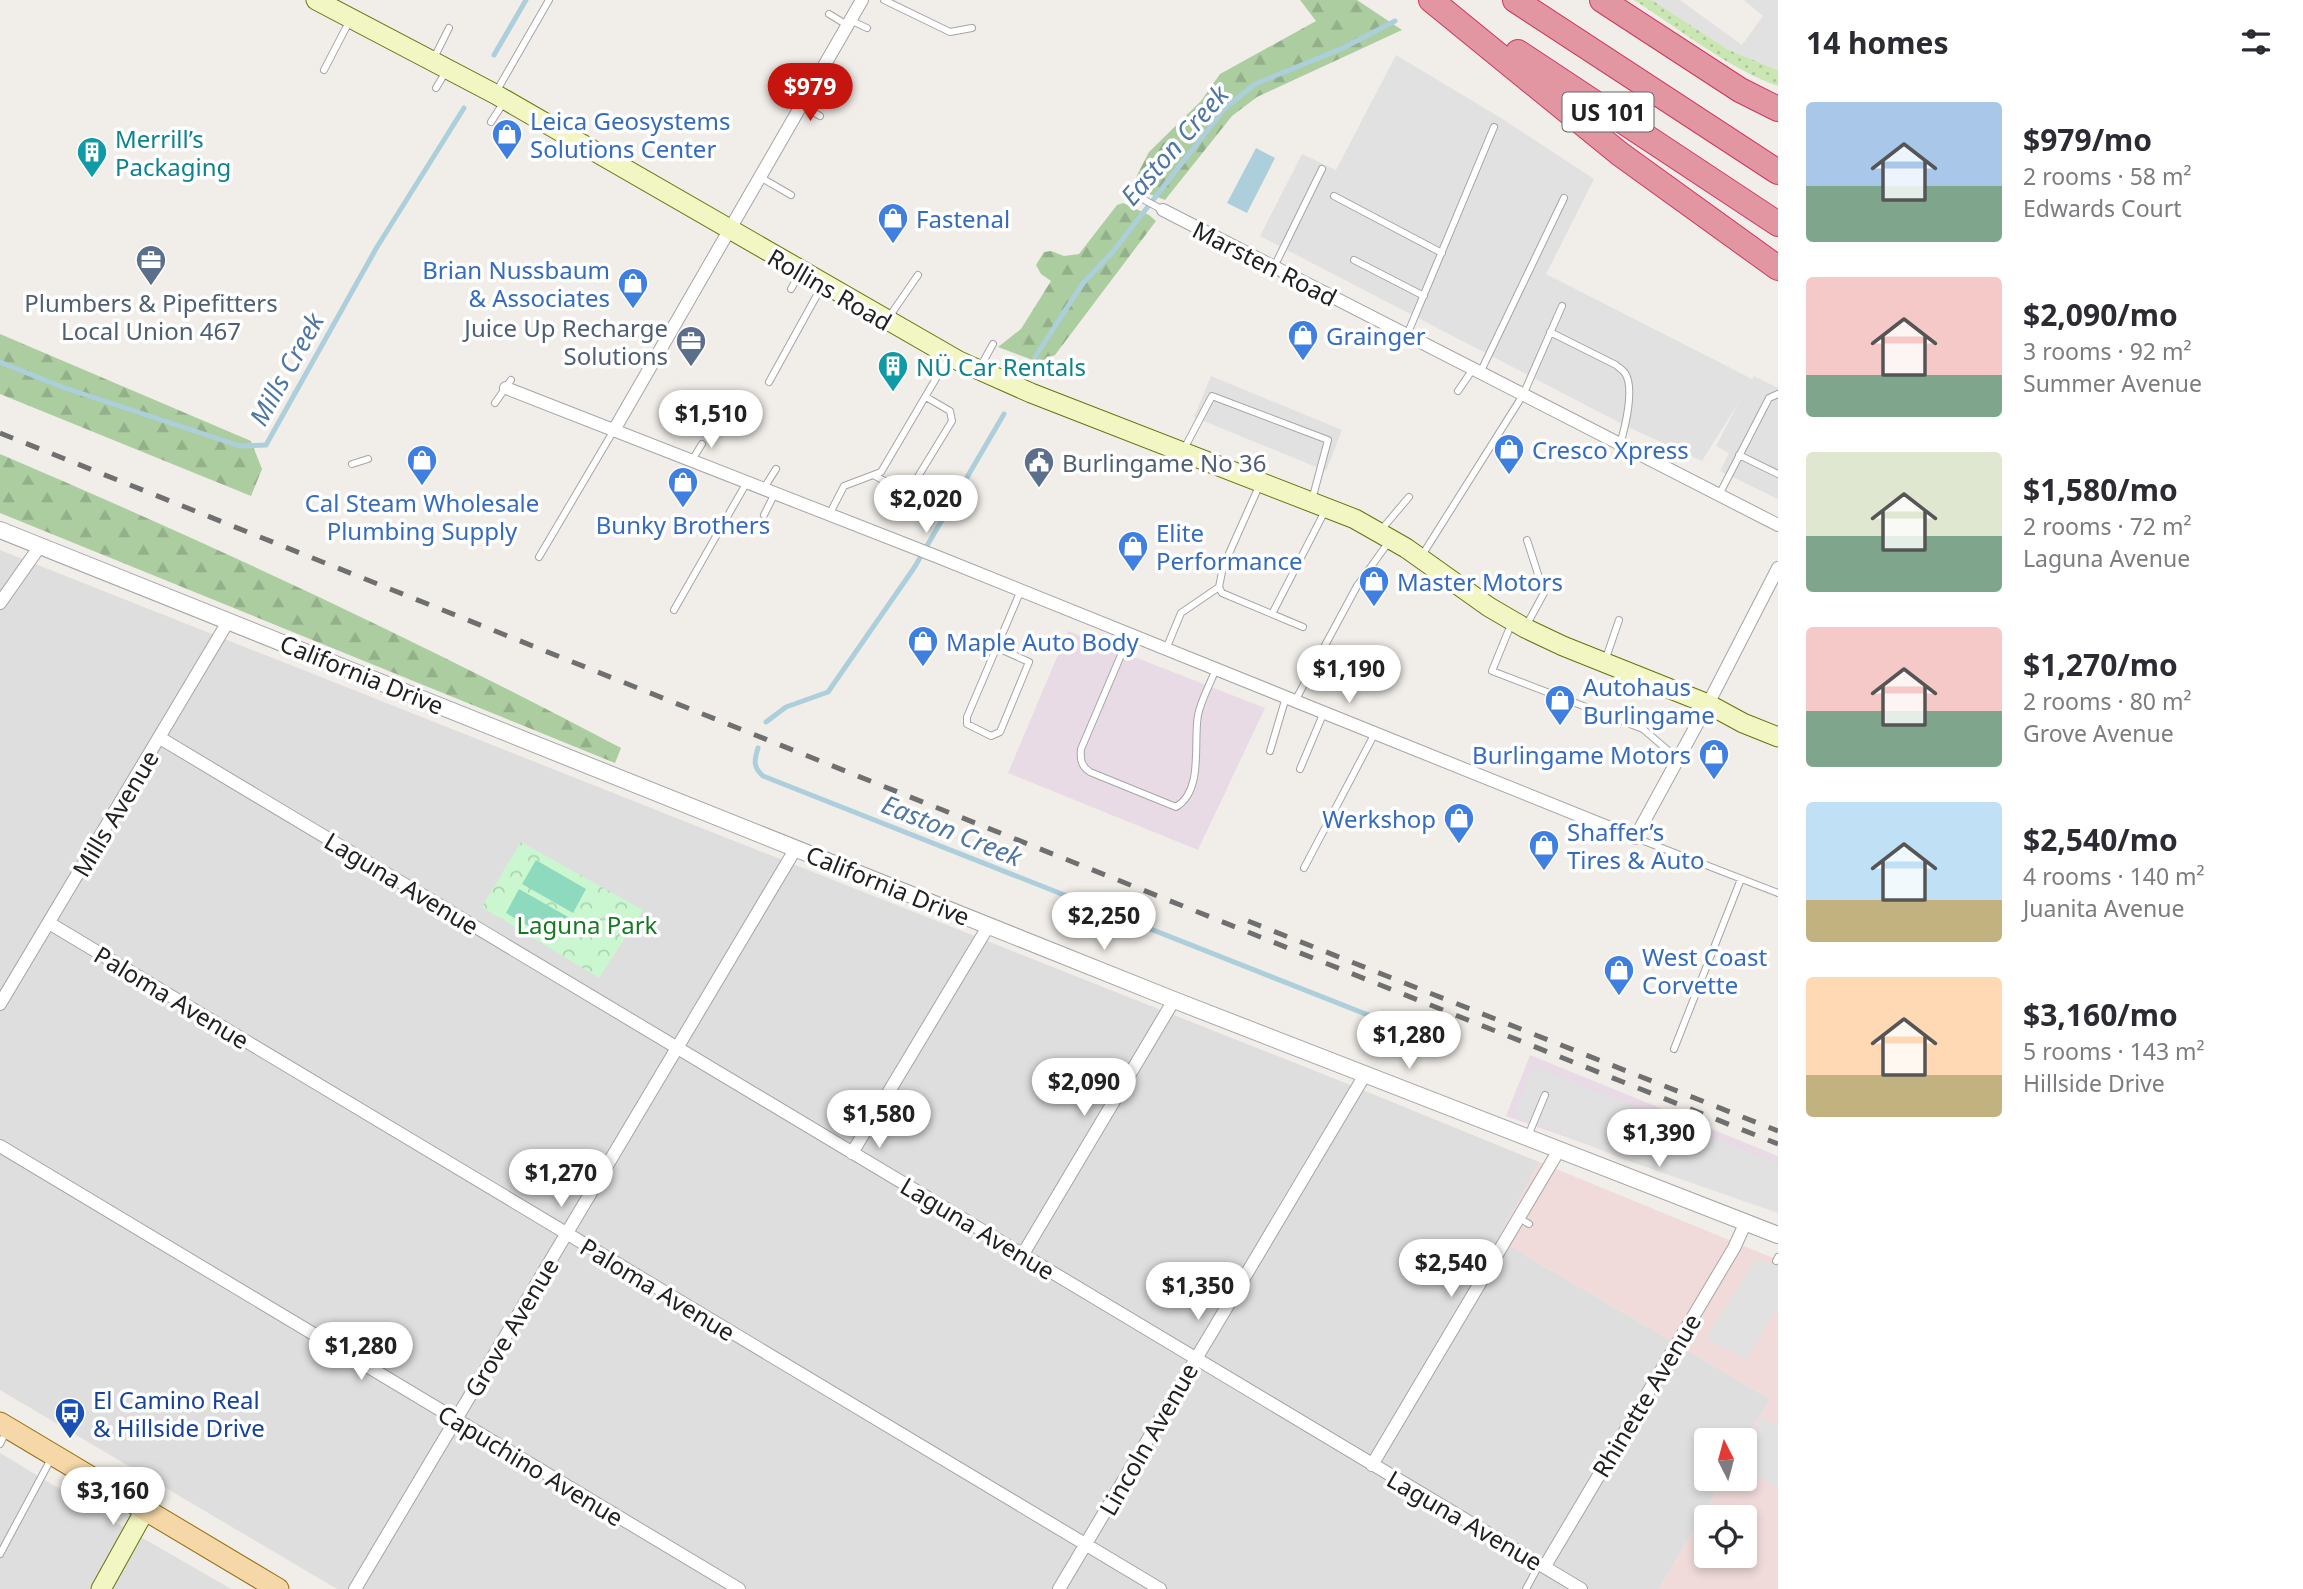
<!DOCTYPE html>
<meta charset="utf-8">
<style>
:root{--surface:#fff;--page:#f2f2f3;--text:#2b2b33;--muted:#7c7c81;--accent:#c5150e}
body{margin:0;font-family:"Noto Sans",sans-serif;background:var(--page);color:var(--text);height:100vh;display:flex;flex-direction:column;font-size:26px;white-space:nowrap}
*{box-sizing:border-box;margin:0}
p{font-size:23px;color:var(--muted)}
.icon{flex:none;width:38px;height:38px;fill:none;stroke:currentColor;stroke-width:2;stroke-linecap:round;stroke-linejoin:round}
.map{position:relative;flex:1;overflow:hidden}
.panel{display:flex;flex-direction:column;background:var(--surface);width:525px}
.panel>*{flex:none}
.needle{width:46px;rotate:354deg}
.controls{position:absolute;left:1694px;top:1428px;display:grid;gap:14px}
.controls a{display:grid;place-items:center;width:63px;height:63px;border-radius:7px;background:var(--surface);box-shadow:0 4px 10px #0003;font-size:35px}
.price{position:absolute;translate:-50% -60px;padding:0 16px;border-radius:24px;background:#fff;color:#222;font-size:23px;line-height:46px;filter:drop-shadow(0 2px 4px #0008)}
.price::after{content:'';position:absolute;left:50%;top:42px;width:21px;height:16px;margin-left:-10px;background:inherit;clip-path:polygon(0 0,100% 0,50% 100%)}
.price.current{background:var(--accent);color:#fff}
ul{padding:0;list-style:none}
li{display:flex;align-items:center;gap:21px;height:175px;padding:0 28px}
li span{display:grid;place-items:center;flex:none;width:196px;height:140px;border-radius:7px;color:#555}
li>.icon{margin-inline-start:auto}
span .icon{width:84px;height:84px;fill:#fffc;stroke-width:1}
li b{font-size:30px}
h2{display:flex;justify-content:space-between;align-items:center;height:84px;padding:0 28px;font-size:30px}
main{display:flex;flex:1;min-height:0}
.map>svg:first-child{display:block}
.residential{fill:#dfdede}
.commercial{fill:#f0dbda;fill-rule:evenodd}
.industrial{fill:#e9dbe6}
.grass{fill:url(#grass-dots)}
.forest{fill:url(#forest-firs)}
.park{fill:url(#park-crowns)}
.pitch{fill:#8ddabf}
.parking{fill:#e1e1e1}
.water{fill:#accfdb}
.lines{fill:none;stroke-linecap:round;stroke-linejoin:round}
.stream{stroke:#accfdb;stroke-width:5}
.service-casing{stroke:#a5a5a5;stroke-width:8}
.minor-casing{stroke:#a5a5a5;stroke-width:14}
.tertiary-casing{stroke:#a5a5a5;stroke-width:18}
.secondary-casing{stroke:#64740d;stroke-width:21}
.primary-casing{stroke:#946c0a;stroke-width:23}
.motorway-casing{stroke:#d03463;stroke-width:26}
.service{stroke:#fff;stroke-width:6}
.minor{stroke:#fff;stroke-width:12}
.tertiary{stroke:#fff;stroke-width:16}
.secondary{stroke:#f1f6c2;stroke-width:19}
.primary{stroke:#f6d8a8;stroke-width:21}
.motorway{stroke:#e296a1;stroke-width:24}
.rail{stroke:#6f6f6f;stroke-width:5;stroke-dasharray:14 14;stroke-linecap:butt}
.labels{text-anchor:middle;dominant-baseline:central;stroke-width:7;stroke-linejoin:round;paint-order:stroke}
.shield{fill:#fff;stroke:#646464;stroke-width:2}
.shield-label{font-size:23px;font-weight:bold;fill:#212121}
.shop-label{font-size:24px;fill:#366cbe;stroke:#fff;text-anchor:start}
.culture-label{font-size:24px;fill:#0d838f;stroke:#fff;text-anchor:start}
.street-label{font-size:24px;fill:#212121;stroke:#fff}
.service-label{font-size:24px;fill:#4e5e75;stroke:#fff}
.park-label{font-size:24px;fill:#147b21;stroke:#fff}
.transit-label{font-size:24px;fill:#164399;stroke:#fff;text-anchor:start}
.water-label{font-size:26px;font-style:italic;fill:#5076a4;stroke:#fff}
</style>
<main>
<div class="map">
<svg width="1778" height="1589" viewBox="0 0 1778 1589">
<defs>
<pattern id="grass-dots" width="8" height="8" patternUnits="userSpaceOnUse" patternTransform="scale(1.75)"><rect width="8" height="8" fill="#cae7b3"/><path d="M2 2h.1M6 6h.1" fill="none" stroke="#adc69a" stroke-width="1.8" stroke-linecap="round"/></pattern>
<pattern id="forest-firs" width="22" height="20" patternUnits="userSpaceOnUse" patternTransform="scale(1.75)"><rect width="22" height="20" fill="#accda0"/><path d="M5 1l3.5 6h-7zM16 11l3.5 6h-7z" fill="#94b08a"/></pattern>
<pattern id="park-crowns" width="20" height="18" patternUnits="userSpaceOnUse" patternTransform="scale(1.75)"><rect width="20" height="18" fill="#caf7cf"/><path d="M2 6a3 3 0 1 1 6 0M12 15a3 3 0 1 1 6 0" fill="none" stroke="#add3b1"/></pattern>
</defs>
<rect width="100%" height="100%" fill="#f1eee9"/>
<path class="residential" d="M0,550L1348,1084L1539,1162L1498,1239L1770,1399L1745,1442V1440H1706V1479H1723L1659,1589H337L0,1390Z
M0,1453L108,1518L231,1589H0Z"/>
<path class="commercial" d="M1539,1162L1778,1260V1589H1659L1723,1479H1745V1442L1770,1399L1498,1239ZM1706,1517H1745V1556H1706Z"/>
<path class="industrial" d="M1068,631L1265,708L1198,850L1008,773Z
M1530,1055L1778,1156V1212L1506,1116Z"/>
<path class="grass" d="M1634,0H1652L1729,50L1778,70V86C1731,70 1676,27 1634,0Z"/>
<path class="forest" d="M1300,0H1357L1402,30L1257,97L1232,116L1165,200L1131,187L1149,152L1201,101L1220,74L1316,21Z
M1123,203L1149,215L1156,221L1055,355L1038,362L998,347L1021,329L1051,281L1041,274L1036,265L1044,252L1051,251L1064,256L1079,254L1117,205Z
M0,334L251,441L262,469L251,496L0,394Z
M0,454C211,544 419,641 621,748L615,763L0,513Z"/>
<path class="park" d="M521,842L643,910L599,978L482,907Z"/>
<path class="pitch" d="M536,860L586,889L573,913L522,884Z
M519,889L570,918L556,942L506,913Z"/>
<path class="parking" d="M1652,0H1680L1742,45L1763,16L1744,0H1778V70L1729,50Z
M1396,55L1501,118L1594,179L1546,274L1752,379L1754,376L1778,388V499L1720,471L1729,453L1716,446L1740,400L1702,461L1626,426L1260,236L1302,154L1336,170Z
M1211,376L1342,430L1326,471L1194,417Z
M1533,1067L1778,1164V1213L1623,1159L1515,1115Z
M1756,1259L1778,1267V1306L1746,1360L1706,1338Z
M1762,1417L1778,1427V1487L1756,1476L1753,1468L1745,1463V1448Z"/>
<path class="water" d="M1256,148L1275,158L1247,213L1227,203Z"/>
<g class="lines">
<path class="stream" d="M494,55L526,0
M1035,357L1083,283L1111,254L1224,109L1255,84L1343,48L1395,21
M0,362L62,387L240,446L266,445L377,247L464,108
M766,722L786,707L828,692L914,568L1004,414
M758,748C754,761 753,767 763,776L1401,1028C1411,1034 1418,1037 1420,1049"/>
<g class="service-casing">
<path id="service" d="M884,0L950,32L972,28
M829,14L847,25
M850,20L867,28
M434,58L449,28
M324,70L350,20
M436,88L445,73
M496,92L549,0
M801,105L820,116
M491,122L504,102
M760,177L791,195
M1135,195L1163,210
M1334,196L1442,253
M1354,260L1424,296
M1274,267L1322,169
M791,289L800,273
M889,317L918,275
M1550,332L1616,365C1619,368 1622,369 1625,373C1635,388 1625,428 1620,444
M1407,335L1494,127
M979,369L993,344
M1480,373L1564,198
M769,382L822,286
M1458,391L1473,369
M495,403L511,380
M1184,449L1212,396L1328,440L1312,500
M1739,455L1778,474
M692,460L702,444
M352,464L368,459
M875,476L908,493L952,421L950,411L926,397
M1260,484L1223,567L1219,587L1222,593L1303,627
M764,488L776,469
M1719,495L1769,398L1778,394
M764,515L775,493
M829,515L844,486L881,472L948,358
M1381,530L1409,497
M539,557L614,430
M1421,557L1523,395L1562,306
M674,610L747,482
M1272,614L1326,509
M1512,622L1492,671L1643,729L1678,759
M1526,626L1544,593L1527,540
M1130,634L1081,749C1080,759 1081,766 1090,772L1176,807C1204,790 1193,743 1198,715C1201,700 1210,684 1216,669
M998,648L1029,662L1000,732L991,736L967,724V717L1021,590
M1166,649L1181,613L1219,587
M1605,661L1619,620
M1295,701L1357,586L1388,543
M1270,751L1286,697
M1300,769L1324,712
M1636,838L1778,893
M1304,868L1375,733
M1674,1049L1741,879
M1528,1136L1545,1095
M1519,1218L1529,1224
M1776,1261L1778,1257
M0,1444L7,1430
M0,1554L51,1459
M1526,1589L1539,1565"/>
</g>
<g class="minor-casing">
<path id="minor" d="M1163,210L1778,525
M506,388L938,557L1635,838L1708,704L1778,568
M614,430L862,0
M0,603L40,546
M160,738L1581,1589
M49,923L1160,1589
M0,1004L229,620
M0,1146L739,1589
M852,1153L989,925
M1023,1254L1174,1000
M1372,1465L1559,1150
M1545,1566L1734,1248L1746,1222
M355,1589L796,848
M1059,1589L1366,1073"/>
</g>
<g class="tertiary-casing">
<path id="tertiary" d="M0,530L1174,1000L1778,1235"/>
</g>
<g class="secondary-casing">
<path id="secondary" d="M316,0L495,94L959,361L1031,393L1355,519L1406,548L1489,607L1525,628L1563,646L1708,704L1743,723L1778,737
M101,1589L145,1510"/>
</g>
<g class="primary-casing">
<path id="primary" d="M0,1423L278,1589"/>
</g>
<g class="motorway-casing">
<path id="motorway" d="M1431,0L1620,154L1778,268
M1515,0L1778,172
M1602,0L1740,90L1778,109
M1518,52L1778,224"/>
</g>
<use href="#service" class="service"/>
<use href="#minor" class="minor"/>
<use href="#tertiary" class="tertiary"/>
<use href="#secondary" class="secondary"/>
<use href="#primary" class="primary"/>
<use href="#motorway" class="motorway"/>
<path class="rail" d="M0,433L1778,1144
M1248,921L1778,1131"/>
</g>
<defs>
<g id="shop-pin" transform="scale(1.575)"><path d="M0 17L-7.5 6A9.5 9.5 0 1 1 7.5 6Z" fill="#3f7fe0" stroke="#fff"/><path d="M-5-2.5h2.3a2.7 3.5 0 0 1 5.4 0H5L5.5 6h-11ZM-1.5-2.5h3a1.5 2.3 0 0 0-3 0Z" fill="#fff"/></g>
<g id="building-pin" transform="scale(1.575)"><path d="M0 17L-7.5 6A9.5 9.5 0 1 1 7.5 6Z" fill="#0f9aa8" stroke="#fff"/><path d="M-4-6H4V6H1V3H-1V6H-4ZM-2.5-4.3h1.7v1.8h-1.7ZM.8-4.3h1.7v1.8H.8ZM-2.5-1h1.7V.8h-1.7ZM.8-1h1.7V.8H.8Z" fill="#fff"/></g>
<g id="office-pin" transform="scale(1.575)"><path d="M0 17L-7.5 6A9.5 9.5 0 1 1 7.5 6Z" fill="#5c6f8a" stroke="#fff"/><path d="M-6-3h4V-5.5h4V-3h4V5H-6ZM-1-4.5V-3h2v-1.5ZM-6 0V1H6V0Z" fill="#fff"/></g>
<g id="civic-pin" transform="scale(1.575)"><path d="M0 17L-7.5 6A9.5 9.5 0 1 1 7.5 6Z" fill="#5c6f8a" stroke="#fff"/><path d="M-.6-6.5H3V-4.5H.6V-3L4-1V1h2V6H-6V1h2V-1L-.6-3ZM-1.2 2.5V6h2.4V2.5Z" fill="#fff"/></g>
<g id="bus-pin" transform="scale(1.575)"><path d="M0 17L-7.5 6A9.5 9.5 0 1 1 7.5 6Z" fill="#1a4fb4" stroke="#fff"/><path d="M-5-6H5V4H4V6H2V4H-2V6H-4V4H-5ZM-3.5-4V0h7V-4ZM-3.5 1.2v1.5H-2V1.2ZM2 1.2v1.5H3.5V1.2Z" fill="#fff"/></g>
</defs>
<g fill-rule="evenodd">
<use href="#shop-pin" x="507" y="134"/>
<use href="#building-pin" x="92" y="152"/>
<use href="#shop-pin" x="893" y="218"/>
<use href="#office-pin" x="151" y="260"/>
<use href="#shop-pin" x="633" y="283"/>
<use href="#shop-pin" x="1303" y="335"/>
<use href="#office-pin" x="691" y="341"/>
<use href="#building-pin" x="893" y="366"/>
<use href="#shop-pin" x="1509" y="449"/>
<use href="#shop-pin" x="422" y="460"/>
<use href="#civic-pin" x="1039" y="462"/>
<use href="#shop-pin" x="683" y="482"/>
<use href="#shop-pin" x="1133" y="546"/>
<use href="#shop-pin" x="1374" y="581"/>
<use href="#shop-pin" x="923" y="641"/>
<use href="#shop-pin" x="1560" y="700"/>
<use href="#shop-pin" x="1714" y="754"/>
<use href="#shop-pin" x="1459" y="818"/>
<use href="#shop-pin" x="1544" y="845"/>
<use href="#shop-pin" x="1619" y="970"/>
<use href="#bus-pin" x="70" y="1413"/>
</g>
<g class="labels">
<rect class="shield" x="1562.5" y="92.5" width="91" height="39" rx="5"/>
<g class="shield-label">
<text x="1608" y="112">US 101</text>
</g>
<g class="shop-label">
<text x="530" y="120">Leica Geosystems<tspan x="530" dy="28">Solutions Center</tspan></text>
<text x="916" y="218">Fastenal</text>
<text x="610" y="269" text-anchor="end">Brian Nussbaum<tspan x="610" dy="28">&amp; Associates</tspan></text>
<text x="1326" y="335">Grainger</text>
<text x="1532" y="449">Cresco Xpress</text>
<text x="422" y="502" text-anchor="middle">Cal Steam Wholesale<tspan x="422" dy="28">Plumbing Supply</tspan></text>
<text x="683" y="524" text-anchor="middle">Bunky Brothers</text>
<text x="1156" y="532">Elite<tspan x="1156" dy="28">Performance</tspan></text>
<text x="1397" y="581">Master Motors</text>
<text x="946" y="641">Maple Auto Body</text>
<text x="1583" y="686">Autohaus<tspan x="1583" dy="28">Burlingame</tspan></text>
<text x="1691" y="754" text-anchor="end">Burlingame Motors</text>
<text x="1436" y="818" text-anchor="end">Werkshop</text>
<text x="1567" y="831">Shaffer’s<tspan x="1567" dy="28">Tires &amp; Auto</tspan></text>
<text x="1642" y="956">West Coast<tspan x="1642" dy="28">Corvette</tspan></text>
</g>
<g class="culture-label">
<text x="115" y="138">Merrill’s<tspan x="115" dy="28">Packaging</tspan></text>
<text x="916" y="366">NÜ Car Rentals</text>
</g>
<g class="street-label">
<text transform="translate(1265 263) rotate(27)">Marsten Road</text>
<text transform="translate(830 289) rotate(30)">Rollins Road</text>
<text transform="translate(362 674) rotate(22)">California Drive</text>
<text transform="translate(115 813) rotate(-59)">Mills Avenue</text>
<text transform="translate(402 883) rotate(31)">Laguna Avenue</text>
<text transform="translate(888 885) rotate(22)">California Drive</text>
<text transform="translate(172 997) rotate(31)">Paloma Avenue</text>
<text transform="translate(978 1228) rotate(31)">Laguna Avenue</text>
<text transform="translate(658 1289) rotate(31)">Paloma Avenue</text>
<text transform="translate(511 1327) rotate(-59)">Grove Avenue</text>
<text transform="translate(1646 1395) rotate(-59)">Rhinette Avenue</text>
<text transform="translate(1148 1439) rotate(-60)">Lincoln Avenue</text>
<text transform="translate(531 1465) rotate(31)">Capuchino Avenue</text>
<text transform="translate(1465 1520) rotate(30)">Laguna Avenue</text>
</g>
<g class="service-label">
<text x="151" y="302">Plumbers &amp; Pipefitters<tspan x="151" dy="28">Local Union 467</tspan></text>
<text x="668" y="327" text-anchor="end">Juice Up Recharge<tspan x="668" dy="28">Solutions</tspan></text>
<text x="1062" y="462" text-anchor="start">Burlingame No 36</text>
</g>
<g class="park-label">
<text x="587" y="924">Laguna Park</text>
</g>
<g class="transit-label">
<text x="93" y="1399">El Camino Real<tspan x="93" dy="28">&amp; Hillside Drive</tspan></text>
</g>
<g class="water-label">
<text transform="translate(1174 145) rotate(-49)">Easton Creek</text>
<text transform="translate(286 369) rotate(-61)">Mills Creek</text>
<text transform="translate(952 830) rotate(22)">Easton Creek</text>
</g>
</g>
</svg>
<div class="controls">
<a><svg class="needle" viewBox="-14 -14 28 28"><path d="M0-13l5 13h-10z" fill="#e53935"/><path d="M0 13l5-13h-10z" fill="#7c7c81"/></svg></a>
<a><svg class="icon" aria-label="locate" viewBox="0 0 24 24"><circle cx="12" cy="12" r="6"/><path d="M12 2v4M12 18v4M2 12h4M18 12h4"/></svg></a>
</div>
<b class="price current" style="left:810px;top:123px">$979</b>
<b class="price" style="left:711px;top:450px">$1,510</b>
<b class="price" style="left:926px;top:535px">$2,020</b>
<b class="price" style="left:1349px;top:705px">$1,190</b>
<b class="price" style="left:1104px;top:952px">$2,250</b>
<b class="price" style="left:1409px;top:1071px">$1,280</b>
<b class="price" style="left:1084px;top:1118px">$2,090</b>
<b class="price" style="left:879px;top:1150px">$1,580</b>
<b class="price" style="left:1659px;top:1169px">$1,390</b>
<b class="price" style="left:561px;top:1209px">$1,270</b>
<b class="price" style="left:1451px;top:1299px">$2,540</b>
<b class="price" style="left:1198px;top:1322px">$1,350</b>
<b class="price" style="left:361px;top:1382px">$1,280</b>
<b class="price" style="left:113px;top:1527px">$3,160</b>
</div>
<section class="panel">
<h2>14 homes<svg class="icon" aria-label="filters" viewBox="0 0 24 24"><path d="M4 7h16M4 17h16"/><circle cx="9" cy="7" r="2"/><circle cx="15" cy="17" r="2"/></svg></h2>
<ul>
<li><span style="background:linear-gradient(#a9c7e8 60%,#7fa58c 0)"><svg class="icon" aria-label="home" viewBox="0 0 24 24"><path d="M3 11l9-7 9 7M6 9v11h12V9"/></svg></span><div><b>$979/mo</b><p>2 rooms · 58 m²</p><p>Edwards Court</p></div></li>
<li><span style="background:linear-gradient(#f6c9c9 70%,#7fa58c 0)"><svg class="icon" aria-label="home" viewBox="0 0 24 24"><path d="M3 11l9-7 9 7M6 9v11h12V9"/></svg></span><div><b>$2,090/mo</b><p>3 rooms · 92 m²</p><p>Summer Avenue</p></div></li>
<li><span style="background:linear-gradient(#dfe7d0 60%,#7fa58c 0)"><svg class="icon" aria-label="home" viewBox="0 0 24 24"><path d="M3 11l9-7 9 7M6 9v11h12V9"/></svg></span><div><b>$1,580/mo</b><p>2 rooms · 72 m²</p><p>Laguna Avenue</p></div></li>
<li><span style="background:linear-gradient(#f6c9c9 60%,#7fa58c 0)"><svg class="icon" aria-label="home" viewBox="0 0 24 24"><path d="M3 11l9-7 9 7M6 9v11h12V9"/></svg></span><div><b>$1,270/mo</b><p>2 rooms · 80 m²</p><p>Grove Avenue</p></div></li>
<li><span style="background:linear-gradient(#bfe0f5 70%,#c2b280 0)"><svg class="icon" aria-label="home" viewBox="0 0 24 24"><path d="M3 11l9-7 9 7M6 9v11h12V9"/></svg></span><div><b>$2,540/mo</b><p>4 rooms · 140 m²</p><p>Juanita Avenue</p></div></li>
<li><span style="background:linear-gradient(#ffd9b3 70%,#c2b280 0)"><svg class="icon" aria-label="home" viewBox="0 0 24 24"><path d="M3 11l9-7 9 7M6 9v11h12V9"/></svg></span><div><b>$3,160/mo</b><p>5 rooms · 143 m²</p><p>Hillside Drive</p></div></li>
</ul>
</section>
</main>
